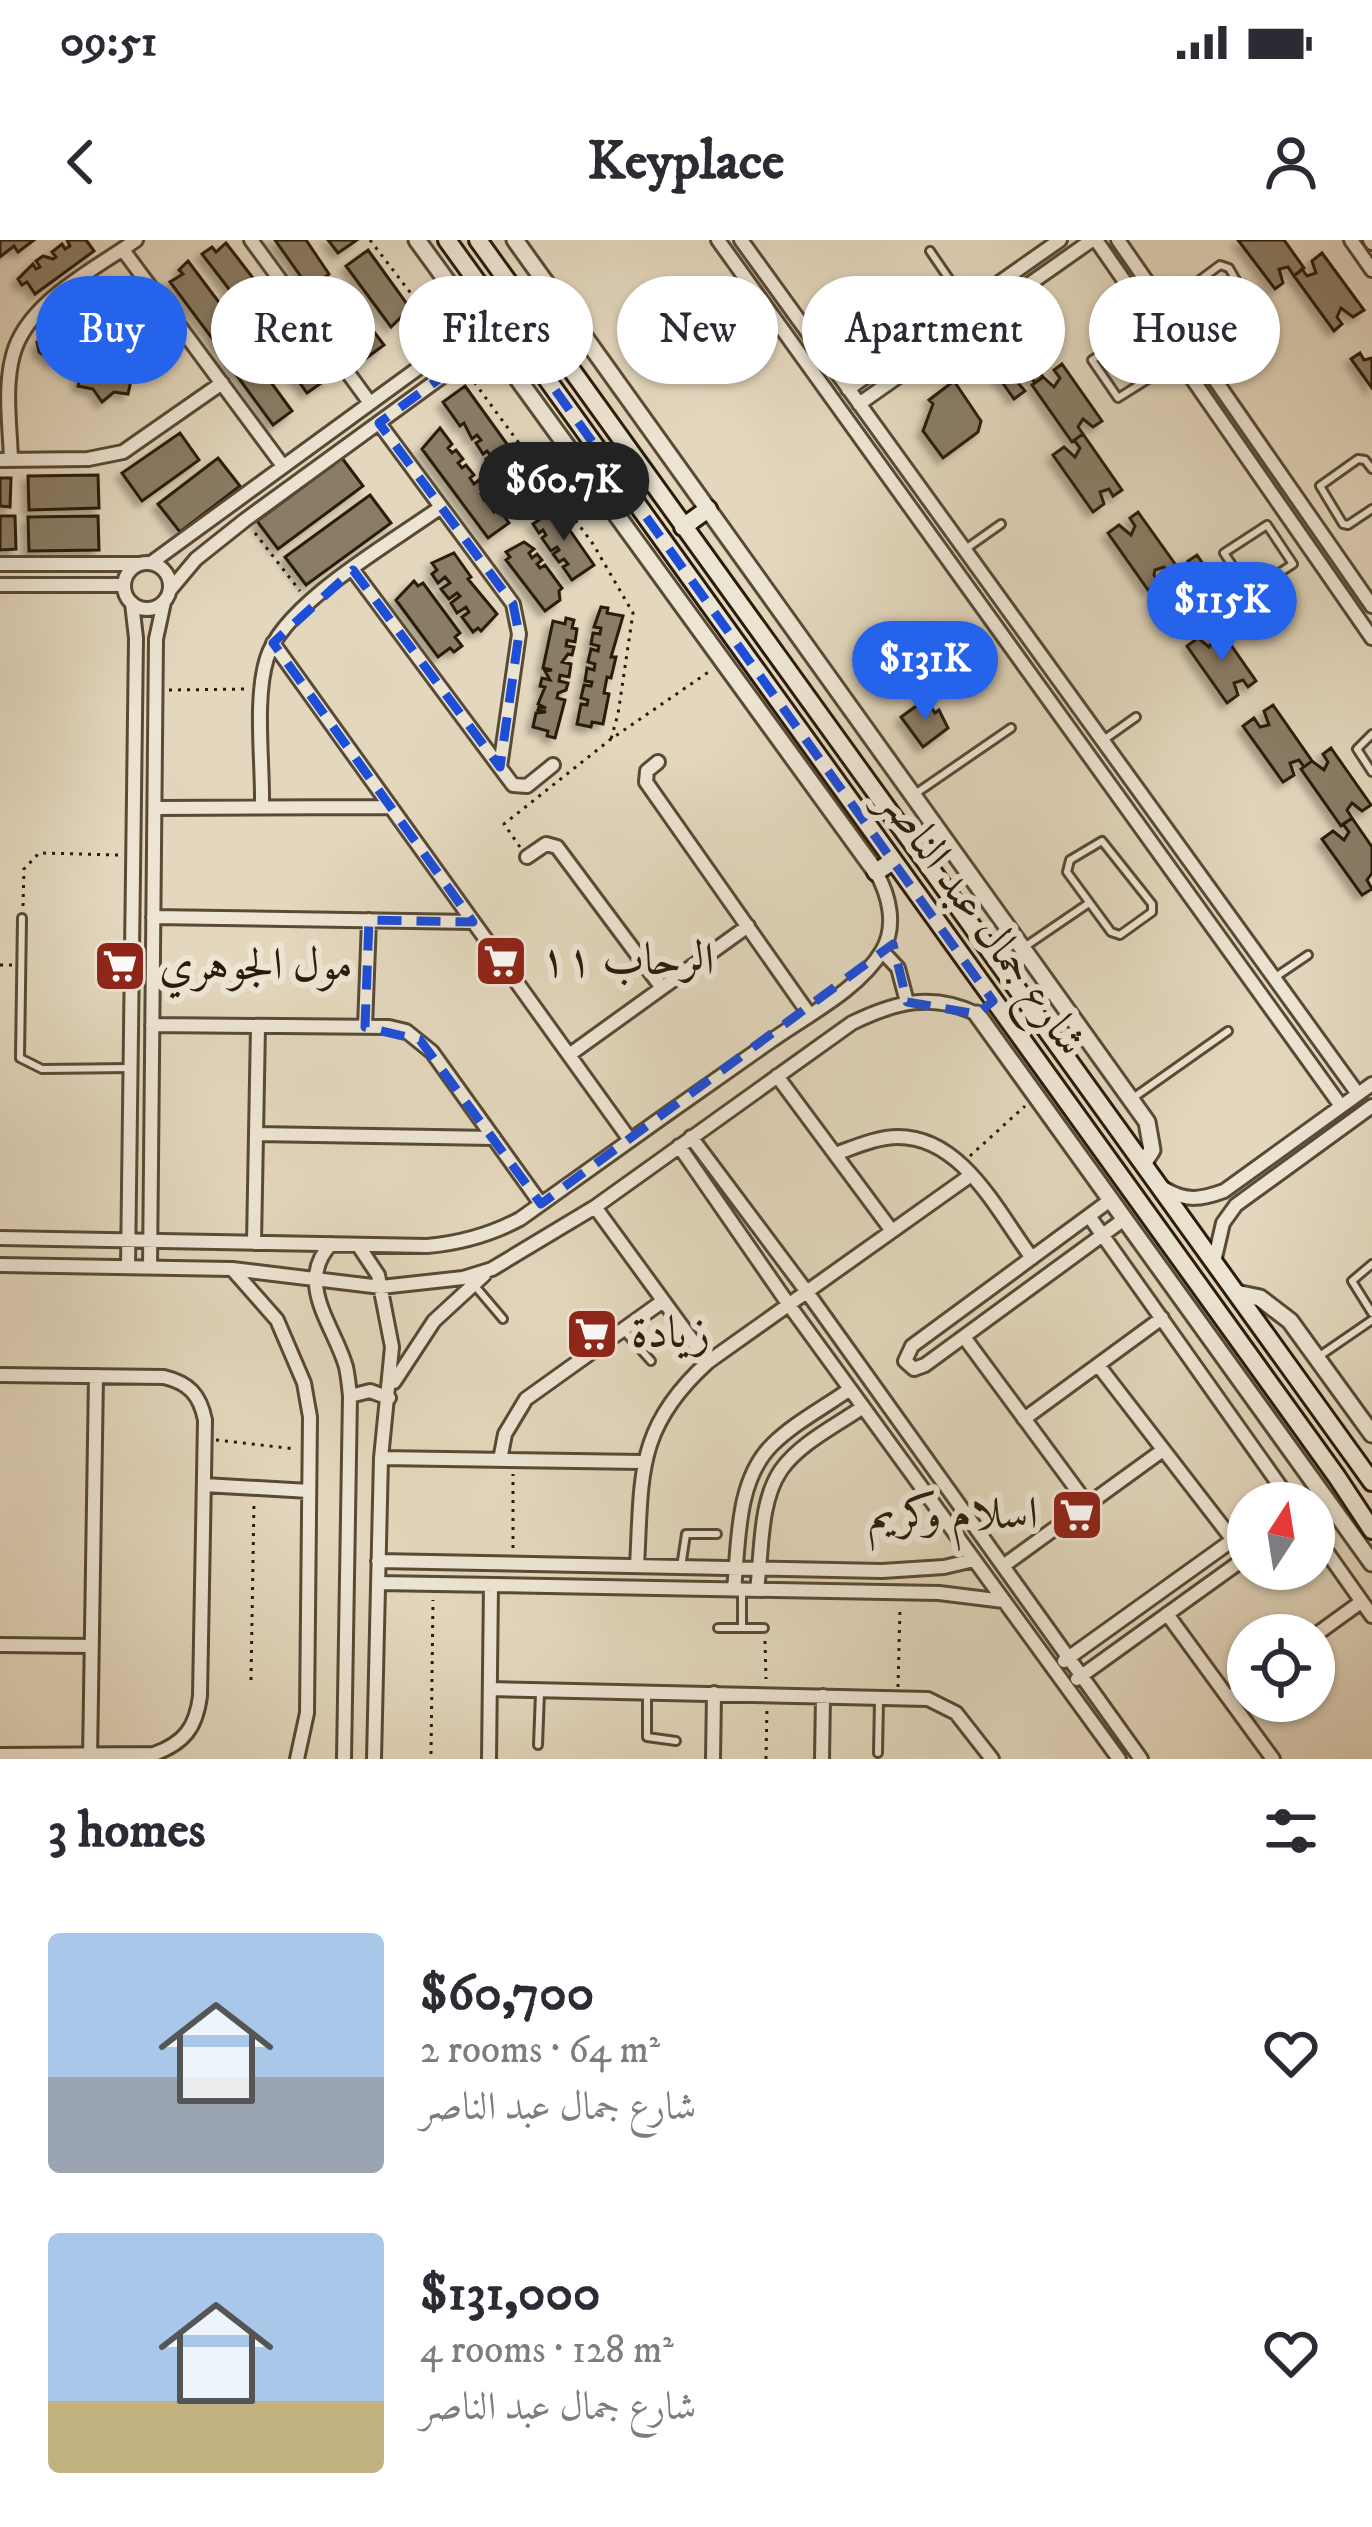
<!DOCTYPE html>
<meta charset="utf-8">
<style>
:root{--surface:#fff;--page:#f7f7f7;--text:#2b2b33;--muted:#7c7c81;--accent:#2563eb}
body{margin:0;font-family:"IM FELL DW Pica",Amiri,serif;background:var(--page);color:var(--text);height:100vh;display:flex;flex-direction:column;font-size:45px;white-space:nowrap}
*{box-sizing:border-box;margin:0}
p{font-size:39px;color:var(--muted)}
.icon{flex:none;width:66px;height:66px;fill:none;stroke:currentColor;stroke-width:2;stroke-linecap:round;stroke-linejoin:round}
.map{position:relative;height:1519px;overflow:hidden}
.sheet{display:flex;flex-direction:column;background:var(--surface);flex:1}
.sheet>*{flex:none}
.guide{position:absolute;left:36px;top:36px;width:1302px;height:108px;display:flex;gap:24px}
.needle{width:78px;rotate:12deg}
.buttons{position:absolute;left:1227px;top:1242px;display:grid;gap:24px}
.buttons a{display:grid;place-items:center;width:108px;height:108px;border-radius:50%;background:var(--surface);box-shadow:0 3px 9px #0004;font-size:60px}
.price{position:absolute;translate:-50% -102px;padding:0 27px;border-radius:42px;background:var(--accent);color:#fff;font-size:39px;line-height:78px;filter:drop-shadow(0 3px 6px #0008)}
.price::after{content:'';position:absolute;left:50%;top:72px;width:36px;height:27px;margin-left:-18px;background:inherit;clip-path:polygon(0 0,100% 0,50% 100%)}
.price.selected{background:#222;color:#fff}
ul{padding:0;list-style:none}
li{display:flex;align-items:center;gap:36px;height:300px;padding:0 48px}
li span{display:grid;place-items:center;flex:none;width:336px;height:240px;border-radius:12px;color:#555}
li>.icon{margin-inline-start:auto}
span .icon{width:144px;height:144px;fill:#fffc;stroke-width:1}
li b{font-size:51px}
h2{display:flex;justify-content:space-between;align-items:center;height:144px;padding:0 48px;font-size:51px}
.tag{padding:0 42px;border-radius:54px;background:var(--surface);box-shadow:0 3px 9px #0004;font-size:42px;line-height:108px}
.tag.selected{background:var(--accent);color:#fff}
.status{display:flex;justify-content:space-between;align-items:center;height:84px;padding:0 60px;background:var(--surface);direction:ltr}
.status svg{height:33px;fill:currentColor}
header{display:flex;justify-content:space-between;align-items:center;height:156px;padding:0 48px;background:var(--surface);font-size:54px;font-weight:800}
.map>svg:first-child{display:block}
.building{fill:#8a7d66;stroke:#2a1b07;stroke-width:3;filter:url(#shadow)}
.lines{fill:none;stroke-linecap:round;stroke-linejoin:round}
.service-casing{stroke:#584a34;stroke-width:12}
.minor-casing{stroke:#584a34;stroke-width:18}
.tertiary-casing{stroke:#584a34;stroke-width:21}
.secondary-casing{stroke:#2a1b07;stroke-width:22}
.path{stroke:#2a1b07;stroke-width:3;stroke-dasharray:3 6;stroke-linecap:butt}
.service{stroke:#ede5d4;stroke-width:6}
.minor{stroke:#ede5d4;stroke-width:12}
.tertiary{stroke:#ede5d4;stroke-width:15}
.secondary{stroke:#ede5d4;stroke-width:16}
.marked{fill:none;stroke:#1d4ed8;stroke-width:9;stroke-dasharray:24 15;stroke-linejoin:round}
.labels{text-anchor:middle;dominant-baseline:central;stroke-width:12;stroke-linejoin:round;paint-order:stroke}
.street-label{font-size:45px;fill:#2a1b07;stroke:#ede5d4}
.poi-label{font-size:45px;fill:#2a1b07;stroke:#ede5d4;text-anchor:start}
</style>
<div class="status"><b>09:51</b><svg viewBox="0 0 49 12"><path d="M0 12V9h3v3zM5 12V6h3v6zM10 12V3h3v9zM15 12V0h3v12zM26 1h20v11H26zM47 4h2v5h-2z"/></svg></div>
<header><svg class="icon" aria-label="back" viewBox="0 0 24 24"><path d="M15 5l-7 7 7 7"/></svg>Keyplace<svg class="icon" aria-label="person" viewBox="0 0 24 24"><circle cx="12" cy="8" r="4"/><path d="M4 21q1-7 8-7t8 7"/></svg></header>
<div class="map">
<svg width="1372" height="1519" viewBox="0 0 1372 1519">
<defs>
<filter id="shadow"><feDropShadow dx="-5.5" dy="5.5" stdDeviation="3" flood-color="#0004"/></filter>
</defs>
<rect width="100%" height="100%" fill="#e3d7bd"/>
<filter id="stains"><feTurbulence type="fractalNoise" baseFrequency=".00167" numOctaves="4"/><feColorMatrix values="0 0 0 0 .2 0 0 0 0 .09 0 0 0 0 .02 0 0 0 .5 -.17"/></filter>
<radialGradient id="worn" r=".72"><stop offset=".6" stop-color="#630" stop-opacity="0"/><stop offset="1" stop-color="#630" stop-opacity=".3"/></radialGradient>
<path class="building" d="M0,0H34L18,12L14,6L0,17Z
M86,0L94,11L35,54L27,42L22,45L18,39L33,24L36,29L40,27L36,21L43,16L53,19L56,17L52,12L62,4L65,9L70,6L67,0Z
M275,0H306L329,34L309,48Z
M328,0H357L338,13Z
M1238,0H1284L1304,28L1294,36L1288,27L1279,29L1283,43L1275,49Z
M226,3L273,64L252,79L202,14L212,7L216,12Z
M368,10L410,68L391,87L346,26Z
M1322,13L1364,70L1353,77L1341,68L1337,77L1342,84L1334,91L1294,36L1302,29L1307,36L1316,33L1312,21Z
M188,21L245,97L223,113L170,42L183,34L179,30Z
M339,46L384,105L361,122L316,64L321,61L317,56Z
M283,80L327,139L307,153L264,94Z
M1004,81L1043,137L1035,143L1030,136L1021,139L1019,144L1025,151L1014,159L974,102L985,94L996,104L1001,96L996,87Z
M87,94L138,102L134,125L138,130L133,132L128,154L114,152L102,162L93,149L78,146L81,134L70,119L83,110Z
M47,95L52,96V106L62,109L63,116L56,115L54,122L39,112L37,102L46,101Z
M243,104L292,171L273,185L224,118Z
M1360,113L1364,120L1372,118V148L1351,119Z
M1062,124L1102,181L1093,187L1083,179L1078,187L1083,194L1072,202L1032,145L1043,137L1054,147L1060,138L1054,130Z
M954,141L981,181L978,192L943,218L923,191L933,164L929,160Z
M465,146L538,247L516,263L506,248L511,245L508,240L504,243L496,233L502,229L500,226L495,230L486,219L491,216L487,211L483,214L476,203L481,200L477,195L472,199L464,183L460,186L443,162Z
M440,188L452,204L448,208L452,213L456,210L463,219L458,223L462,228L466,225L474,235L470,238L474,244L479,240L486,250L481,254L484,260L490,256L497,265L492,269L494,272L499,269L509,283L488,298L422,209Z
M180,193L199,220L142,261L122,233Z
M1083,194L1122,250L1113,256L1109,249L1100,252L1104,264L1093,272L1053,215L1064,207L1075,217L1080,208L1074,200Z
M218,218L240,246L180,292L158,264Z
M342,218L363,246L278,309L257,281Z
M98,235L99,268L29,270L28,236Z
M0,238H11L10,267L0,266Z
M370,255L391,283L306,345L285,317Z
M555,269L594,325L572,340L563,327L568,324L564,319L559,322L553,314L559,310L557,307L551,311L542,298L546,295L543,290L539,293L533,284Z
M1138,272L1178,328L1169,334L1164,327L1155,330L1154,335L1159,342L1148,350L1108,293L1119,285L1131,295L1135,286L1130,278Z
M0,276H15L16,309L0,310Z
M98,276L99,310L29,311L28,277Z
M524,302L534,309L529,313L532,318L537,314L542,320L537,324L540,328L545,325L562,348L559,351L560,360L545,371L506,320L510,317L506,312Z
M454,313L471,337L468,339L497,374L481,391L478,388L473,392L462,377L469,372L466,367L457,373L451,363L460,356L457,353L449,359L441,349L450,343L445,337L438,343L432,334L437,330L432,323Z
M1197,315L1236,372L1228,378L1217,370L1212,378L1217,385L1207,393L1167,336L1178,328L1189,337L1194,329L1188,321Z
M414,341L418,346L423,343L460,393L455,397L462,406L454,412L450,408L438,417L396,360Z
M601,367L608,368L607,373L623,376L611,417H616L611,438L607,437L604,453L609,454L603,484L592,482L591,487L577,484L581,464L587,465L588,460L581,458L584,445L591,446L592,442L585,441L587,428L594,430L595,424L588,422L591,409L598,411L599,406L591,404L593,393L600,394L601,388L594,387Z
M566,378L574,380L572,388L577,389L575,402L567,400L566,406L574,407L572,415L568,414L562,422L571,424L569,437L560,435L559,441L568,443L566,450L558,453L557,458L565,460L555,498L547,496L548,491L533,487L536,473L546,472L538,470L539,467L546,468L538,464L545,447L540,446L542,438L550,440L545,431L552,430L543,428L553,381L565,384Z
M1217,385L1256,441L1248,447L1243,440L1234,443L1238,455L1227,463L1187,406L1198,398L1209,407L1214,399L1209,391Z
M926,459L935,473L939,470L948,488L923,507L901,477Z
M1273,465L1312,521L1304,527L1299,520L1290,523L1294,535L1283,542L1243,486L1254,478L1260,487L1269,485L1264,471Z
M1331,508L1371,565L1362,571L1352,563L1347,570L1352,578L1341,586L1301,529L1312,521L1324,530L1328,522L1323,514Z
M1352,578L1372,607V633L1367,640L1372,649L1362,655L1322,599L1333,591L1344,600L1349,592L1343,584Z"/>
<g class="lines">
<g class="service-casing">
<path id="service" d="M930,11L967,65
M1220,25L1229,28L1248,61L1209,87L1185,51Z
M1176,83L1196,70
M1135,92L1161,131L1118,158L1092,120Z
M1372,229L1365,220L1358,219L1320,246L1343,284L1348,285L1372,269
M1267,285L1293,324L1250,352L1224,313Z
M967,308L1001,284
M1372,494L1357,509L1372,532
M1105,499L1136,477
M915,554L1011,488
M1102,601L1152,664V672L1120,695L1111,692L1067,632L1070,620Z
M22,678L20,818L42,829L131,828
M1023,708L1089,663
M1277,736L1308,715
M1133,858L1228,791
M1372,1024L1352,1041L1372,1073
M475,1046L503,1079
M625,1092L651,1121
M1321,1115L1372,1080
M681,1327L686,1294H717
M742,1387V1350
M718,1388H764
M647,1455V1497L676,1501
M538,1505L540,1453
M878,1513L879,1460"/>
</g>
<g class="minor-casing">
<path id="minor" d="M251,0L370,163
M718,0L1341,866
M741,0L1358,854
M1096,0L1372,398
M1118,0L1372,366
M1351,0L1372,30
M1370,0L1372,3
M123,10L283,226
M848,149L1060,0
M859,164L1092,0
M379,183L513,364L519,394L500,527
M0,220L88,219L123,212L222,143
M11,220C10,186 4,148 13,115C27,62 94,30 136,0
M151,323L498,70
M124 346a23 23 0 1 1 46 0a23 23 0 1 1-46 0Z
M0,324H138
M353,330L513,545L527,546L553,525
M0,345H124
M170,350L196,319L245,280L510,87
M273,403L630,900
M658,522L647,531L646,542L809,774
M262,567C263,523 254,459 267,418C284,363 394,301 441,267
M155,568L391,567
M527,617L546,604L557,607L662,748
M153,677L473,682
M882,711L898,728L907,762
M152,785L389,787L406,791L432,812L541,964
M365,787L369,680
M569,815L748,686
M777,836L892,991
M256,894L494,898
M691,897L807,1052L1141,1519
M679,906L789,1065L1119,1519
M835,914C855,907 877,897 898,897C963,897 998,973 1032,1018
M1165,949C1186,962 1202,959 1224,951L1372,844
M1109,961L912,1106L905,1121L914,1129L925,1125L1123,980
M595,967L708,1122
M1089,976L1292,1263
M0,998L427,1006C461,1003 490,995 520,979C602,920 685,861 768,803C804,777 859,750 882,711C897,686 889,655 876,632
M254,1003L258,786
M331,1004C294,1043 335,1087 346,1127C348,1136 349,1146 350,1156L344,1519
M358,1005L378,1035L392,1107L381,1218L374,1519
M1214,1022L1223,983L1236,965L1372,866
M0,1025L232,1029L381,1047L463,1038L492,1029L595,967L852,783C895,762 932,752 977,774
M128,1027L136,398L132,363
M150,1028L156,399L164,362
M233,1030L277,1080L304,1143L310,1177L307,1473L297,1519
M964,1097L1088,1265
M1098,1125L1233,1300
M0,1135L164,1137C189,1143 200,1155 205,1180L200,1456C196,1488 184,1503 154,1514L0,1515
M394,1142L434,1081L484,1035
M350,1156L370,1151L389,1158
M1024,1179L1162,1078
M381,1218L642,1222
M500,1220L505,1194L526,1159L663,1061
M204,1245L309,1251
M1314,1294L1372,1376
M378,1321L882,1331L944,1327L974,1320
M637,1326C642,1236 635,1188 708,1122L971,935
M1003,1326L1163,1210
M378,1343L939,1353L1004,1361
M734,1349C739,1302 736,1241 772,1205C794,1183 825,1167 850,1149
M757,1350C762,1313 759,1262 781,1230C800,1203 837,1185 863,1167
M1167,1374L1273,1519
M1314,1396L1361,1362
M0,1405L91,1406
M1064,1421L1248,1289
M1077,1439L1248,1316
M490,1449L928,1459L956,1473L992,1519
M1229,1458L1248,1444
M90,1519L96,1136
M489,1519L491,1345
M713,1519L714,1453
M822,1519L823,1456"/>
</g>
<g class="tertiary-casing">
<path id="tertiary" d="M417,0L876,632
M515,0L1147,882L1152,910L1143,924
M977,774L1372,1323
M1236,1053L1260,1058L1290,1081L1372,1194"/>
</g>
<g class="secondary-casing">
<path id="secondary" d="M447,0L1337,1237L1372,1290
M478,0L1372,1242
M683,287L708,269
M876,632L893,621"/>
</g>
<path class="path" d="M370,0L442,94
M469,135L593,304L633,373L618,474L611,499
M255,293L300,351
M169,450L250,449
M520,607L504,584L611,499L710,431
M23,666L24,629L39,613L120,615
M0,725H13
M970,916L1025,866
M216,1200L296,1209
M513,1308V1234
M765,1401L766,1439
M251,1440L254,1261
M898,1447L900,1367
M431,1514L433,1360
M766,1519L767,1467"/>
<use href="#service" class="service"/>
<use href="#minor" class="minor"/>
<use href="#tertiary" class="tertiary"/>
<use href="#secondary" class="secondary"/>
</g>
<path class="marked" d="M510,87L993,761L977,774L907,762L893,704L541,964L420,800L365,787L369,680L473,682L273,403L353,330L500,527L519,394L513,364L379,183Z"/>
<defs>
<g id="supermarket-square" transform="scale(2.7)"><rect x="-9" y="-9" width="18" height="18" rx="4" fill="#8f2418" stroke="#ede5d4"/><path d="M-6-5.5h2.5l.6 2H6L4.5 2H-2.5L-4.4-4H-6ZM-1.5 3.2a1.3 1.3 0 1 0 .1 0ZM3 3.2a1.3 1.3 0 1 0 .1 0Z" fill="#fff"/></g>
</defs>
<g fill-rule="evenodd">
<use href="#supermarket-square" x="501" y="721"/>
<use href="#supermarket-square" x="120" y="726"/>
<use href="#supermarket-square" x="592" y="1094"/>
<use href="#supermarket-square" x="1077" y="1275"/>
</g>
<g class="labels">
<g class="street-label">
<text transform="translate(982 682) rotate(54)">شارع جمال عبد الناصر</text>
</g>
<g class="poi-label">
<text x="540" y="721">الرحاب ١١</text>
<text x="159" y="726">مول الجوهري</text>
<text x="631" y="1094">زيادة</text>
<text x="1038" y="1275" text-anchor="end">اسلام وكريم</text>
</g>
</g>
<rect width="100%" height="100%" filter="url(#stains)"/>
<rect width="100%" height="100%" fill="url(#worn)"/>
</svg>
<div class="buttons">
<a><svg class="needle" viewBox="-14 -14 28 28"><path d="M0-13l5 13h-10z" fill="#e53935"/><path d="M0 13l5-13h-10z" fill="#7c7c81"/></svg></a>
<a><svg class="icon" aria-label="locate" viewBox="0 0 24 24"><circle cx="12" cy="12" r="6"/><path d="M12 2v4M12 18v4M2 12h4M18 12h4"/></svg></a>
</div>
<b class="price selected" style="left:564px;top:304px">$60.7K</b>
<b class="price" style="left:1222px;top:424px">$115K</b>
<b class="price" style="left:925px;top:483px">$131K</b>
<div class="guide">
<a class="tag selected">Buy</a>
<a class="tag">Rent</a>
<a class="tag">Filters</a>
<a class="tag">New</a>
<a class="tag">Apartment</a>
<a class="tag">House</a>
</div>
</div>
<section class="sheet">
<h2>3 homes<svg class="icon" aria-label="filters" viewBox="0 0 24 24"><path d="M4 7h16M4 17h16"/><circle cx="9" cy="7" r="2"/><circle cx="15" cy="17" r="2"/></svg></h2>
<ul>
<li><span style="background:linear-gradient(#a9c7e8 60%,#9aa5b1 0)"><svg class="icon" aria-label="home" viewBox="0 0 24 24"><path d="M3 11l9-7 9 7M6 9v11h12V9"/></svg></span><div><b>$60,700</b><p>2 rooms · 64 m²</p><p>شارع جمال عبد الناصر</p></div><svg class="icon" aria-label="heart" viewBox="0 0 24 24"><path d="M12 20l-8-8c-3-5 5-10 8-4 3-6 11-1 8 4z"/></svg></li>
<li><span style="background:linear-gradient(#a9c7e8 70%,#c2b280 0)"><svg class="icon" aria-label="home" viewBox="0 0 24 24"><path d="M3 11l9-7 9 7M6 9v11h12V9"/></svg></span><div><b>$131,000</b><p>4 rooms · 128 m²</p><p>شارع جمال عبد الناصر</p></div><svg class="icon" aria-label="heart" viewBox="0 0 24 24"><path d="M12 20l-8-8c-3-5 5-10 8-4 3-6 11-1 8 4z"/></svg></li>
</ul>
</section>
